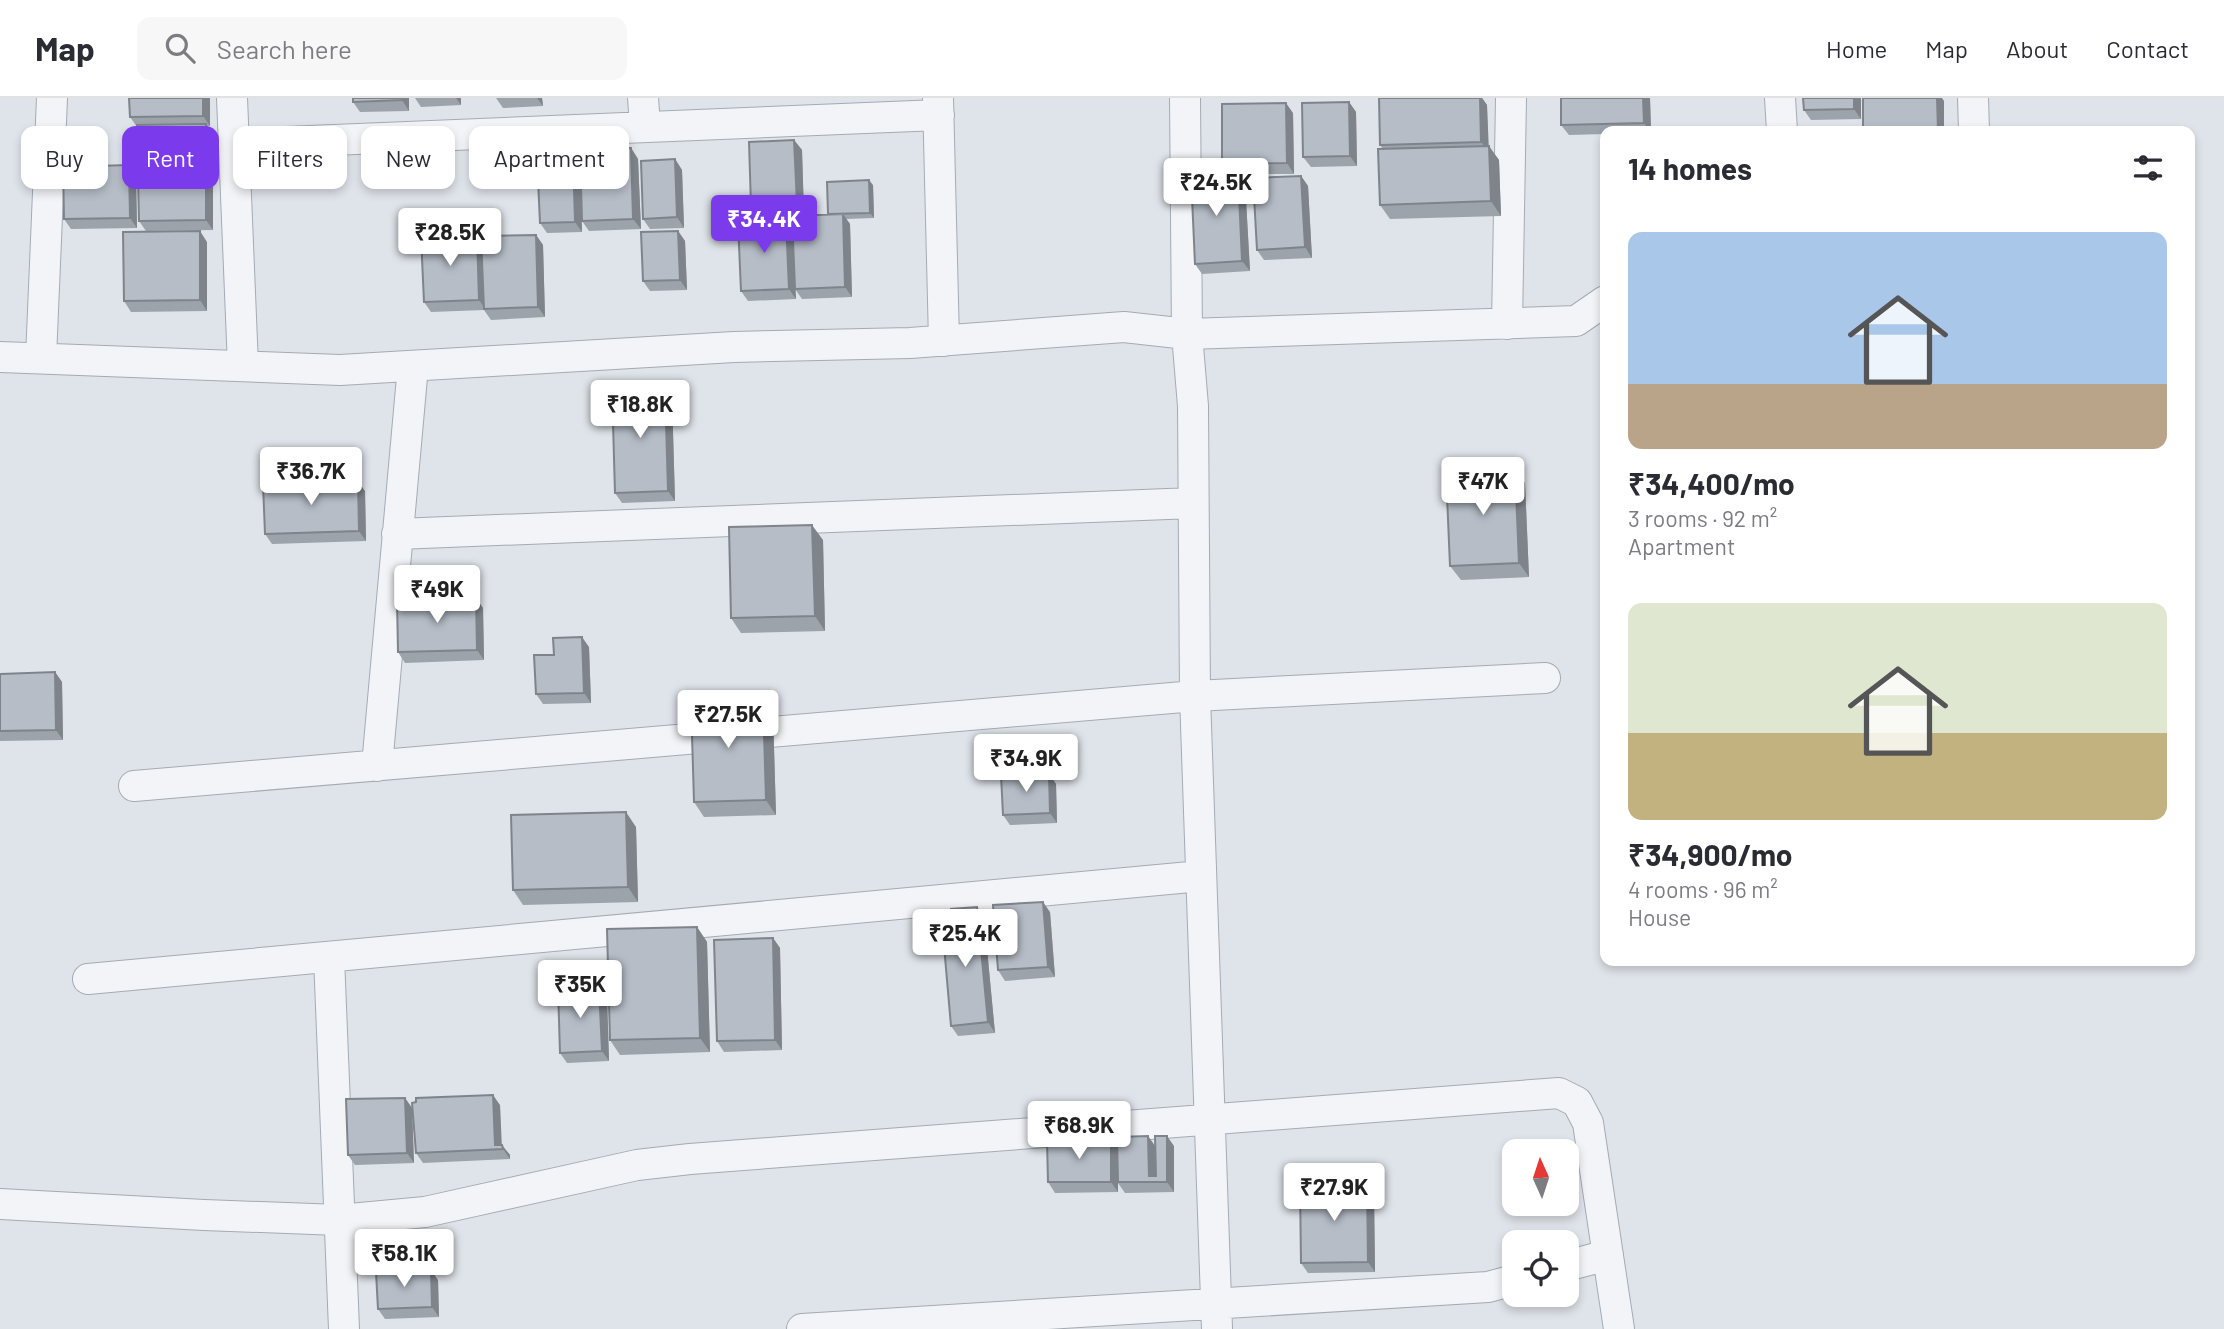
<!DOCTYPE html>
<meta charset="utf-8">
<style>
:root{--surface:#fff;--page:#f7f7f7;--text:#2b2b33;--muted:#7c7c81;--line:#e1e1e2;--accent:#7c3aed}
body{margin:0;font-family:Barlow,sans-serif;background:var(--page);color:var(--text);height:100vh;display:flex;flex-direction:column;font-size:26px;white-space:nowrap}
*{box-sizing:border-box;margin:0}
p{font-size:23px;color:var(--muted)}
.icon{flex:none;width:38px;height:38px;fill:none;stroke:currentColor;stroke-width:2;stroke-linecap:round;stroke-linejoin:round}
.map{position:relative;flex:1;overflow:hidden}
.drawer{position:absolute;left:1600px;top:28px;width:595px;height:840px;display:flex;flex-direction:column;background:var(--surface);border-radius:14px;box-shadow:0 4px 10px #0003}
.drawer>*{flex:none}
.hud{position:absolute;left:21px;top:28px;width:665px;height:63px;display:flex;gap:14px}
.needle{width:46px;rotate:357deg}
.buttons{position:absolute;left:1502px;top:1041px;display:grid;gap:14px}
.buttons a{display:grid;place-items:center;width:77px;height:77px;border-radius:14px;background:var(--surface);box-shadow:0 4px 10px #0003;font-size:35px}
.price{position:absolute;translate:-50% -60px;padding:0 16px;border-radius:7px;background:#fff;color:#222;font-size:23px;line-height:46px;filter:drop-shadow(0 2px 4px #0008)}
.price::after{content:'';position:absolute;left:50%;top:42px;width:21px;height:16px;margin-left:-10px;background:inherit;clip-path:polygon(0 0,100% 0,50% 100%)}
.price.selected{background:var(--accent);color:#fff}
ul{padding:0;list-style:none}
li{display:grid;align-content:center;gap:14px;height:371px;padding:0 28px}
li span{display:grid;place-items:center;height:217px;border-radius:14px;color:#555}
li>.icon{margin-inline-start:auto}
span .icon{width:126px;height:126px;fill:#fffc;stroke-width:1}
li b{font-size:30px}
h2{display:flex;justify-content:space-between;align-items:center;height:84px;padding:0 28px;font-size:30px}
.pill{padding:0 24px;border-radius:14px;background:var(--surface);box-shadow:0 4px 10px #0003;font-size:24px;line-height:63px}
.pill.selected{background:var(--accent);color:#fff}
header{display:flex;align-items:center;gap:42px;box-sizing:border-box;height:98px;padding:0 35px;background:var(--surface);border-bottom:2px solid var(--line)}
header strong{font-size:33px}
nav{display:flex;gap:38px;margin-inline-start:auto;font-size:24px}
.search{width:490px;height:63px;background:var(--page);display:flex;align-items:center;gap:18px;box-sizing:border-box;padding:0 24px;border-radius:14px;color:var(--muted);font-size:26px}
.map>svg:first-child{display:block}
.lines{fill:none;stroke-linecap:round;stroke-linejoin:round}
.street-casing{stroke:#a4abb4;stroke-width:32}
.street{stroke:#f2f4f7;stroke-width:30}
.wall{fill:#9da3ab}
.shaded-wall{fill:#7f848b}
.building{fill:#b6bdc7;stroke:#7f848b;stroke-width:2}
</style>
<header>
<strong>Map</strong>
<div class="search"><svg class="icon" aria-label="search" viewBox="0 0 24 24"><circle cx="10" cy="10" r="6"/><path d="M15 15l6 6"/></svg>Search here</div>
<nav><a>Home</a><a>Map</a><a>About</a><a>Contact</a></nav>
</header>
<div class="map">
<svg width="2224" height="1231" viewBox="0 0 2224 1231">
<rect width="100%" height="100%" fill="#dfe4ea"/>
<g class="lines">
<g class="street-casing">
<path id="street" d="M232,0L243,268
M643,0L645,28
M938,0L944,243
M1185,0L1187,236L1576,223L1605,203
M1780,0L1782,33
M1973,0L1974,33
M234,46L939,17
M1507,226L1511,0
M0,259L340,272L734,249L910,245L1124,229L1187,236L1193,308L1195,598L1217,1231
M41,260L52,0
M397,436L1193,405
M377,668L413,268
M134,688L1195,598L1545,580
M329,859L344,1231
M88,881L1201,778
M0,1106L204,1117L339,1122L425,1114L637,1067L690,1061L1559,995L1577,1004L1588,1025L1619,1231
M1566,1168L1608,1157
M802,1231L1488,1189L1514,1182"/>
</g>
<use href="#street" class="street"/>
</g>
<path class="wall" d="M210,0V28H207L213,36L214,79H206L213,89V132L146,133L139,123L144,79L138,70L137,29L130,19Z
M353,0H409V13L360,14L353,4Z
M415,0H461V7L421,9Z
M496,0H542L543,8L503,10Z
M1379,0H1482L1487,7L1488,48L1499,62L1501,118L1390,121L1380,107L1383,51L1380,47Z
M1561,0H1650L1651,33H1605V36L1569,37L1561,27Z
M1861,0V21L1811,22L1804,12Z
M1349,4L1356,14L1357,68L1311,69L1303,59Z
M1293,15L1294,76H1239L1245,84L1250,173L1202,176L1195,166L1228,75L1222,66Z
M794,42L802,52L804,117L758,118L751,108Z
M631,50L638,61L641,131L589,133L582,123Z
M573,58L580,68L582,134L547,135L540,125Z
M675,61L682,72L684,130L650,131L643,121Z
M136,78L137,130L71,131L64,121Z
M1301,78L1308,88L1312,160L1264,162L1257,152Z
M873,87L874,120L846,121L850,126L852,199L802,201L795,191L796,201L748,203L741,193L786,122L793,132L828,117Z
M678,133L685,143L687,192L650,193L643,183Z
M477,137L481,143L536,137L543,147L545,219L491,222L484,212L431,214L424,204Z
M207,144V213L131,214L124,203Z
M665,289L672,299L675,403L622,405L615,395Z
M1515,370L1525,385L1529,479L1461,482L1450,468Z
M365,393L366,443L272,446L265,436Z
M823,442L825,533L741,535L731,520Z
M476,500L483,510L484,562L405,565L398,554Z
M589,549L591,605L543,606L536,596L554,557Z
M55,574L62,584L63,642L0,643V576Z
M773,616L776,717L704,719L694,704Z
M1049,676L1056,686L1057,725L1010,727L1003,717Z
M636,729L638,804L523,807L513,792Z
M1050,814L1055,879L1005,883L998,872Z
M984,819L995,935L958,938L951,928L953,835Z
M697,829L707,844L710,954L620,957L610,942Z
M773,840L780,850L782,952L724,954L717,943Z
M599,889L607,899L609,963L567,965L560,955Z
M405,1000L412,1010L414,1065L355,1067L348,1057Z
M500,1007L501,1047L510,1057V1061L423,1065L416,1055Z
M1148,1038L1155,1048H1174V1094L1125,1095L1118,1085V1094L1055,1095L1048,1084L1111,1041L1117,1050Z
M1367,1085L1374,1095L1375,1174L1308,1175L1301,1165Z
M438,1182L439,1219L385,1221L378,1211Z"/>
<path class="shaded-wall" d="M203,0H210V28L203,18Z
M402,0H409V13L402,2Z
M456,0H461V7Z
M537,0H542L543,8Z
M1480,0H1482L1487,7L1489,54L1481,44Z
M1643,0H1650L1651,33H1650L1644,25Z
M1854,0H1861V21L1854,11Z
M1937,0H1942L1944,3V33H1938Z
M1349,4L1356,14L1357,68L1350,58Z
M1286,5L1293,15L1294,76L1287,65Z
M206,26L213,36L214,79L206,69Z
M794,42L802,52L804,117L797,106Z
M1489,48L1499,62L1501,118L1491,103Z
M631,50L638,61L641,131L633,121Z
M573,58L580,68L582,134L575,124Z
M675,61L682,72L684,130L677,119Z
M129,67L136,78L137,130L130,120Z
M1238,74L1245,84L1250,173L1242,163Z
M1301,78L1308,88L1312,160L1305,149Z
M206,79L213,89V132L206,122Z
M869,82L873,87L874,120L870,115Z
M843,116L850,126L852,199L845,189Z
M786,122L793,132L796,201L789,191Z
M200,133L207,144V213L200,202Z
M678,133L685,143L687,192L680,182Z
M477,137L484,147L486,212L479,202Z
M536,137L543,147L545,219L538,209Z
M665,289L672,299L675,403L668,393Z
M1515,370L1525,385L1529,479L1519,465Z
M358,383L365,393L366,443L359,433Z
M812,427L823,442L825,533L815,518Z
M476,500L483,510L484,562L477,552Z
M582,539L589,549L591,605L584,595Z
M55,574L62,584L63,642L56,632Z
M763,601L773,616L776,717L766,702Z
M1049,676L1056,686L1057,725L1050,715Z
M626,714L636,729L638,804L628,789Z
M1043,804L1050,814L1055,879L1048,869Z
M977,809L984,819L995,935L988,924Z
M697,829L707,844L710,954L700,940Z
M773,840L780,850L782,952L775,942Z
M599,889L607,899L609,963L602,953Z
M493,997L500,1007L502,1051L495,1047Z
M405,1000L412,1010L414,1065L407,1055Z
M1148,1038L1155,1048L1156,1084L1149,1078Z
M1167,1038L1174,1048V1094L1167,1084Z
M1111,1041L1118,1051V1094L1111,1084Z
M502,1047L510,1057V1061L503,1051Z
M1367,1085L1374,1095L1375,1174L1368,1164Z
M431,1172L438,1182L439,1219L432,1209Z"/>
<path class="building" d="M129,0H203V18L130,19Z
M353,0H402V2L353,4Z
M1379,0H1480L1481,44L1380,47Z
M1561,0H1643L1644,25L1561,27Z
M1803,0H1854V11L1804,12Z
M1863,0H1937L1938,33H1863Z
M1349,4L1350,58L1303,59L1302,5Z
M1286,5L1287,65L1222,66V6Z
M206,26V69L138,70L137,27Z
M1772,30V33H1673Z
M794,42L797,106L751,108L749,44Z
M1489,48L1491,103L1380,107L1378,51Z
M631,50L633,121L582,123L580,52Z
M573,58L575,124L540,125L537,59Z
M675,61L677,119L643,121L641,63Z
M129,67L130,120L64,121L63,69Z
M1238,74L1242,163L1195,166L1191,77Z
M1301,78L1305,149L1257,152L1253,80Z
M138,79H206V122L139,123Z
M869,82L870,115L828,116L827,84Z
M843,116L845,189L795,191L792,118Z
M786,122L789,191L741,193L738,124Z
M200,133V202L124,203L123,134Z
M678,133L680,182L643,183L641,134Z
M477,137L479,202L424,204L421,138Z
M536,137L538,209L484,211L481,138Z
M665,289L668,393L615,395L612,290Z
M1515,370L1519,465L1450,468L1446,374Z
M358,383L359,433L265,436L263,386Z
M812,427L815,518L731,520L729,429Z
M476,500L477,552L398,554L397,502Z
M582,539L584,595L536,596L534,557H554L553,540Z
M55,574L56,632L0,633V576Z
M763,601L766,702L694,704L691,603Z
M1049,676L1050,715L1003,717L1001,677Z
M626,714L628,789L513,792L511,717Z
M1043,804L1048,869L998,872L993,807Z
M977,809L988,924L951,928L943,836L953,835L951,811Z
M697,829L700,940L610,942L607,831Z
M773,840L775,942L717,943L714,842Z
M599,889L602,953L560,955L558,890Z
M493,997L495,1047H502L503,1051L416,1055L412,1005L416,1004V1000Z
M405,1000L407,1055L348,1057L346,1001Z
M1148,1038L1149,1078H1156L1155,1038H1167V1084H1118L1117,1039Z
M1111,1041V1084H1048L1047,1042Z
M1367,1085L1368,1164L1301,1165L1300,1086Z
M431,1172L432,1209L378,1211L376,1174Z"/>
</svg>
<div class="buttons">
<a><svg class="needle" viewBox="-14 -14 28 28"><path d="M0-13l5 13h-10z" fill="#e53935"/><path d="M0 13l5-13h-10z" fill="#7c7c81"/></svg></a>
<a><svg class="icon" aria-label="locate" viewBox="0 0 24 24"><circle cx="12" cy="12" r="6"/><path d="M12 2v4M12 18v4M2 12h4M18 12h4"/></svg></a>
</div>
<b class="price" style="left:1216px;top:120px">₹24.5K</b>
<b class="price selected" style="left:764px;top:157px">₹34.4K</b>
<b class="price" style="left:450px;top:170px">₹28.5K</b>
<b class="price" style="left:640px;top:342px">₹18.8K</b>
<b class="price" style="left:311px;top:409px">₹36.7K</b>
<b class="price" style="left:1483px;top:419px">₹47K</b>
<b class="price" style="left:437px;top:527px">₹49K</b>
<b class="price" style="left:728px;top:652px">₹27.5K</b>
<b class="price" style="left:1026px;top:696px">₹34.9K</b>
<b class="price" style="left:965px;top:871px">₹25.4K</b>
<b class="price" style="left:580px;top:922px">₹35K</b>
<b class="price" style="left:1079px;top:1063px">₹68.9K</b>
<b class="price" style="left:1334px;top:1125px">₹27.9K</b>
<b class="price" style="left:404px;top:1191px">₹58.1K</b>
<div class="hud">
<a class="pill">Buy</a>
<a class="pill selected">Rent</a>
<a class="pill">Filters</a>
<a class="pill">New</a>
<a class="pill">Apartment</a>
</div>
<section class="drawer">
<h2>14 homes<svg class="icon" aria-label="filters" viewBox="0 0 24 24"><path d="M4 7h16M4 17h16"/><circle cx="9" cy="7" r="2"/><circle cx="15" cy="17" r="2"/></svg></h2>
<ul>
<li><span style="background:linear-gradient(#a9c7e8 70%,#b9a48a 0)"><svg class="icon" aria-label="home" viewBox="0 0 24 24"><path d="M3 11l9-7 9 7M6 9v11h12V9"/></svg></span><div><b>₹34,400/mo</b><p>3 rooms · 92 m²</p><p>Apartment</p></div></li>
<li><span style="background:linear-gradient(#dfe7d0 60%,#c2b280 0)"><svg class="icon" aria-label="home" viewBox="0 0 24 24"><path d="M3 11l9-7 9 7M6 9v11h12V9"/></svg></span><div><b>₹34,900/mo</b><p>4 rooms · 96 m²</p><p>House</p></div></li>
</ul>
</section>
</div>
